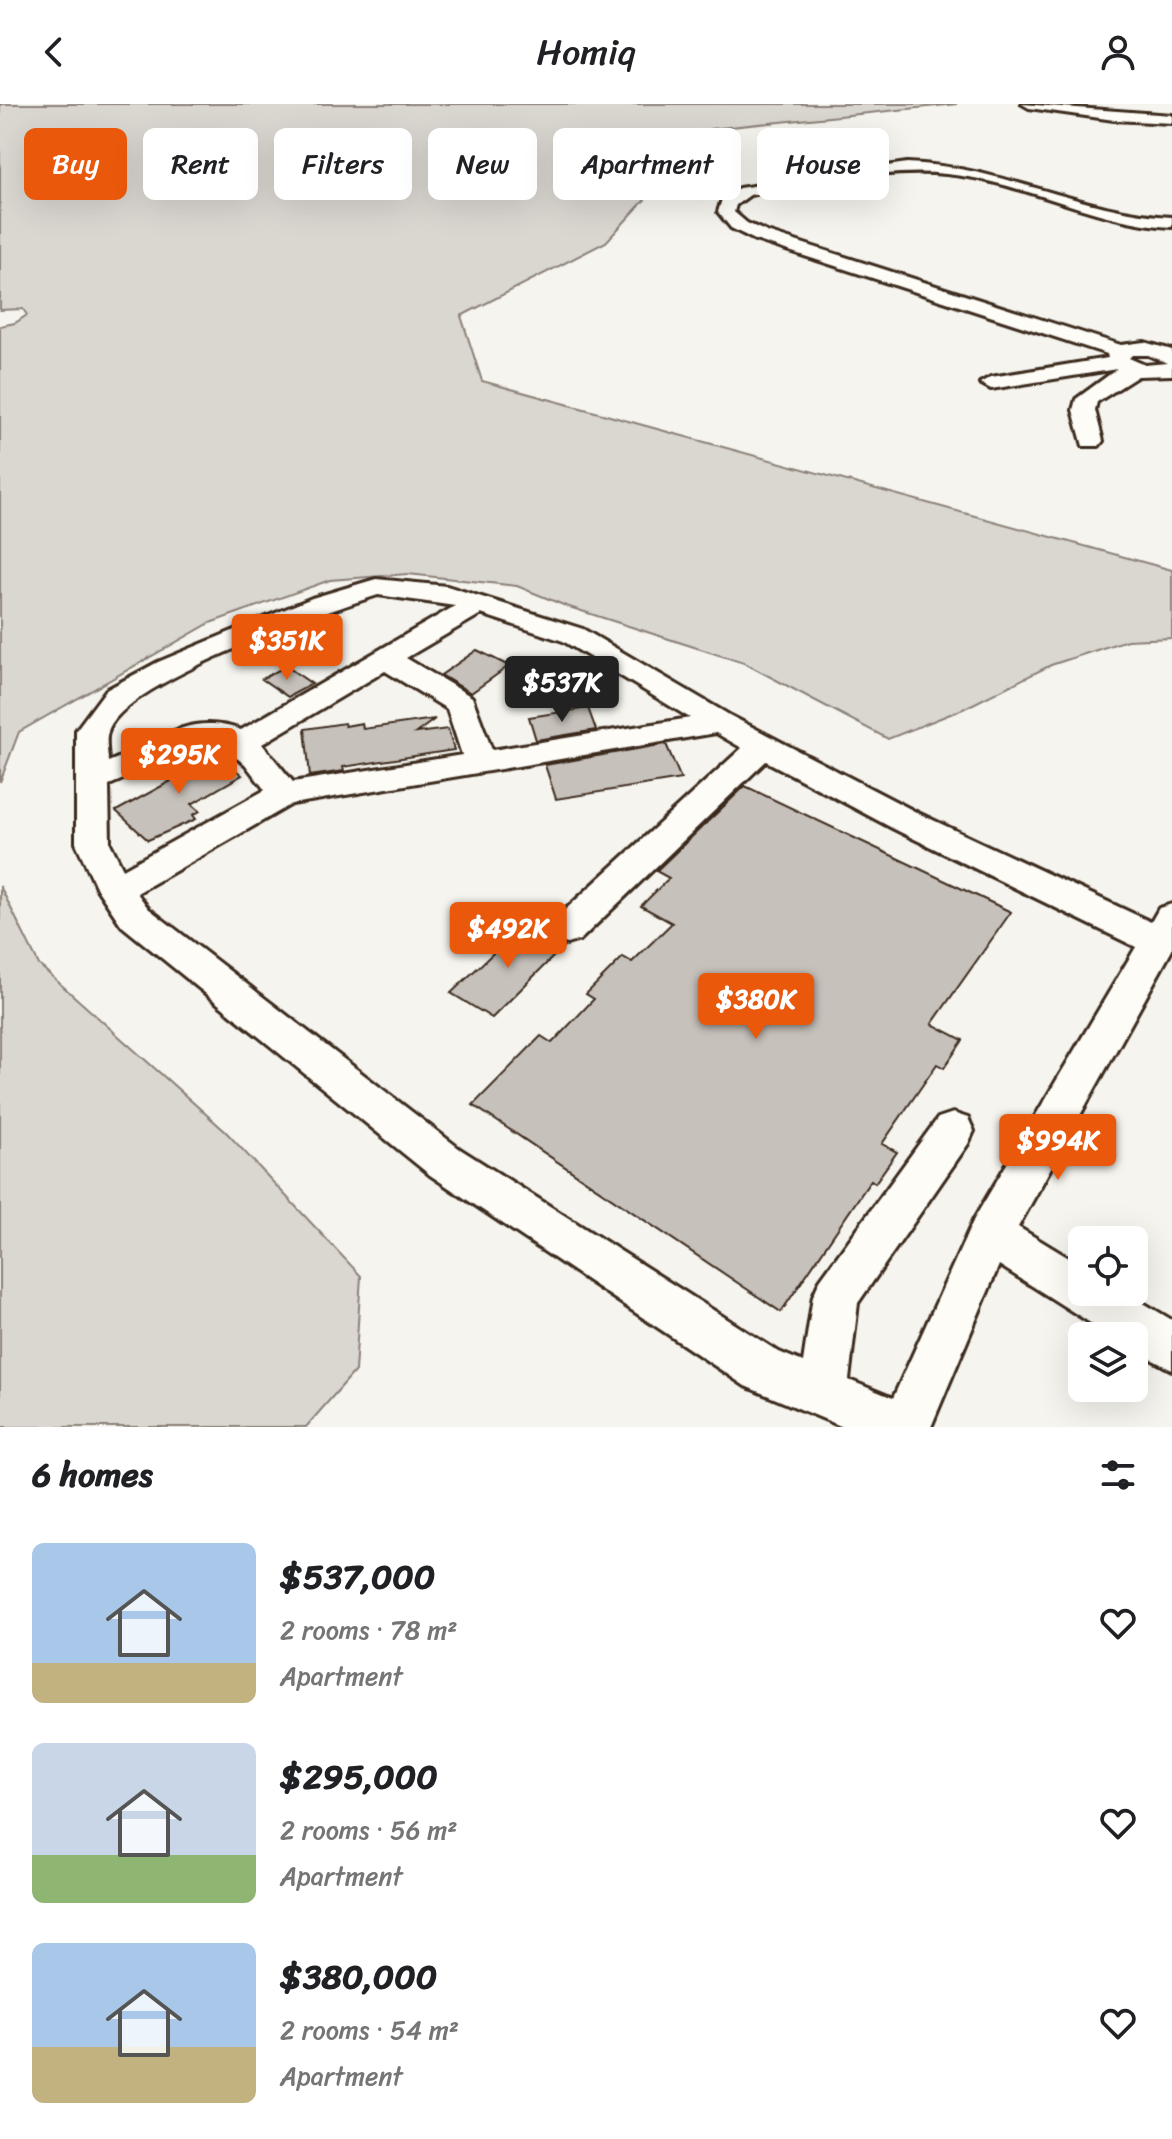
<!DOCTYPE html>
<meta charset="utf-8">
<style>
:root{--surface:#fff;--page:#f6f6f6;--text:#202124;--muted:#757577;--accent:#ea580c}
body{margin:0;font-family:Sriracha,sans-serif;background:var(--page);color:var(--text);height:100vh;display:flex;flex-direction:column;font-size:30px;white-space:nowrap}
*{box-sizing:border-box;margin:0}
p{font-size:26px;color:var(--muted)}
.icon{flex:none;width:44px;height:44px;fill:none;stroke:currentColor;stroke-width:2;stroke-linecap:round;stroke-linejoin:round}
.map{position:relative;height:1323px;overflow:hidden}
.sheet{display:flex;flex-direction:column;background:var(--surface);flex:1}
.sheet>*{flex:none}
.banner{position:absolute;left:24px;top:24px;width:1124px;height:72px;display:flex;gap:16px}
.tools{position:absolute;left:1068px;top:1122px;display:grid;gap:16px}
.tools a{display:grid;place-items:center;width:80px;height:80px;border-radius:12px;background:var(--surface);box-shadow:0 8px 32px #0002;font-size:40px}
.price{position:absolute;translate:-50% -68px;padding:0 18px;border-radius:8px;background:var(--accent);color:#fff;font-size:26px;line-height:52px;filter:drop-shadow(0 2px 4px #0008)}
.price::after{content:'';position:absolute;left:50%;top:48px;width:24px;height:18px;margin-left:-12px;background:inherit;clip-path:polygon(0 0,100% 0,50% 100%)}
.price.on{background:#222;color:#fff}
ul{padding:0;list-style:none}
li{display:flex;align-items:center;gap:24px;height:200px;padding:0 32px}
li span{display:grid;place-items:center;flex:none;width:224px;height:160px;border-radius:12px;color:#555}
li>.icon{margin-inline-start:auto}
span .icon{width:96px;height:96px;fill:#fffc;stroke-width:1}
li b{font-size:34px}
h2{display:flex;justify-content:space-between;align-items:center;height:96px;padding:0 32px;font-size:34px}
.chip{padding:0 28px;border-radius:12px;background:var(--surface);box-shadow:0 8px 32px #0002;font-size:28px;line-height:72px}
.chip.on{background:var(--accent);color:#fff}
header{display:flex;justify-content:space-between;align-items:center;height:104px;padding:0 32px;background:var(--surface);font-size:36px;font-weight:600}
.map>svg:first-child{display:block}
.green{fill:#dad6d0;stroke:#8a8077;stroke-width:2}
.building{fill:#c7c1bb;stroke:#3b2a1e;stroke-width:2}
.lines{fill:none;stroke-linecap:round;stroke-linejoin:round}
.minor-casing{stroke:#3b2a1e;stroke-width:6}
.minor{fill:#fdfcf7;fill-rule:evenodd}
</style>
<header><svg class="icon" aria-label="back" viewBox="0 0 24 24"><path d="M15 5l-7 7 7 7"/></svg>Homiq<svg class="icon" aria-label="person" viewBox="0 0 24 24"><circle cx="12" cy="8" r="4"/><path d="M4 21q1-7 8-7t8 7"/></svg></header>
<div class="map">
<svg width="1172" height="1323" viewBox="0 0 1172 1323">
<rect width="100%" height="100%" fill="#f5f4ee"/>
<filter id="ink" filterUnits="userSpaceOnUse"><feTurbulence type="fractalNoise" baseFrequency=".0125" numOctaves="2"/><feDisplacementMap in="SourceGraphic" scale="16" xChannelSelector="R" yChannelSelector="G"/><feConvolveMatrix kernelMatrix="1 2 1 2 8 2 1 2 1" color-interpolation-filters="sRGB"/></filter>
<g filter="url(#ink)">
<path class="green" d="M0,0H957L710,25L606,138L461,212L482,277L1172,466V534L1127,536L1051,561L963,605L888,635L744,559L566,502L517,482L408,470L330,476L210,519L19,628L0,678V222L15,219L27,211L23,205L0,206Z
M0,782L39,861L226,1028L361,1172L355,1267L306,1323H0Z"/>
<path class="building" d="M477,546L509,562L471,589L441,571Z
M286,562L312,580L288,593L262,575Z
M588,604L596,626L536,636L529,613Z
M435,615L416,629L448,625L454,646L343,663L344,667L310,672L305,625L344,619L345,622L362,619L363,625Z
M666,640L681,675L556,695L545,661Z
M211,646L242,671L192,700L200,707L193,711L196,715L148,736L116,707L171,677L169,675L181,669L176,665Z
M745,682L1011,808L932,920L963,936L944,964L937,960L882,1040L897,1048L875,1079L871,1076L781,1208L473,1001L541,932L552,939L594,895L586,890L623,853L632,858L672,819L641,802L669,774L656,767Z
M528,816L546,827L553,839L564,842L492,914L451,889Z"/>
<g class="lines">
<g class="minor-casing">
<path id="minor" d="M1022,0L1172,11V19L1114,16L1029,4Z
M907,59C1000,62 1081,108 1172,113V123C1093,119 1023,77 946,70C888,64 827,79 769,87L750,91L736,101L734,108L747,119L767,128L1121,241L1144,238L1172,246V271L1138,272L1097,298L1095,306L1103,337L1099,342H1083L1073,306L1076,295L1117,265L991,285L980,279L991,273L1108,254L1107,250L755,136L731,124L718,108L722,95L739,84ZM1132,251H1148L1167,259L1145,261L1129,254Z
M376,475L447,482L583,525L731,612L918,709L1151,818L1159,804L1172,800V846L1018,1123L1082,1162V1188H1125L1172,1216V1266L1134,1246V1232H1111L999,1161L931,1323H843L745,1282L430,1071L122,822L97,785L76,739V626L106,586L158,558L312,494ZM378,491L455,502L241,626C185,606 157,640 108,658C108,649 105,636 108,628C120,579 328,507 378,491ZM481,510L563,537L690,614L492,646L472,593L406,554ZM385,567L447,605L462,651L293,678L262,640ZM716,629L742,644L554,816L549,826L554,836L567,840L580,836L766,657L894,725L1136,843L974,1115L893,1294L849,1276L858,1199L968,1040L974,1027L968,1014L953,1009L938,1014L820,1176L813,1192L803,1258L779,1248L460,1045L148,804L137,789L292,700ZM214,638L245,660L265,686L123,765L110,739L109,681C137,671 191,637 214,638Z"/>
</g>
<use href="#minor" class="minor"/>
</g>
</g>
</svg>
<div class="tools">
<a><svg class="icon" aria-label="locate" viewBox="0 0 24 24"><circle cx="12" cy="12" r="6"/><path d="M12 2v4M12 18v4M2 12h4M18 12h4"/></svg></a>
<a><svg class="icon" aria-label="layers" viewBox="0 0 24 24"><path d="M12 4l9 5-9 5-9-5zM3 14l9 5 9-5"/></svg></a>
</div>
<b class="price" style="left:287px;top:578px">$351K</b>
<b class="price on" style="left:562px;top:620px">$537K</b>
<b class="price" style="left:179px;top:692px">$295K</b>
<b class="price" style="left:508px;top:866px">$492K</b>
<b class="price" style="left:756px;top:937px">$380K</b>
<b class="price" style="left:1058px;top:1078px">$994K</b>
<div class="banner">
<a class="chip on">Buy</a>
<a class="chip">Rent</a>
<a class="chip">Filters</a>
<a class="chip">New</a>
<a class="chip">Apartment</a>
<a class="chip">House</a>
</div>
</div>
<section class="sheet">
<h2>6 homes<svg class="icon" aria-label="filters" viewBox="0 0 24 24"><path d="M4 7h16M4 17h16"/><circle cx="9" cy="7" r="2"/><circle cx="15" cy="17" r="2"/></svg></h2>
<ul>
<li><span style="background:linear-gradient(#a9c7e8 75%,#c2b280 0)"><svg class="icon" aria-label="home" viewBox="0 0 24 24"><path d="M3 11l9-7 9 7M6 9v11h12V9"/></svg></span><div><b>$537,000</b><p>2 rooms · 78 m²</p><p>Apartment</p></div><svg class="icon" aria-label="heart" viewBox="0 0 24 24"><path d="M12 20l-8-8c-3-5 5-10 8-4 3-6 11-1 8 4z"/></svg></li>
<li><span style="background:linear-gradient(#c9d6e8 70%,#8fb573 0)"><svg class="icon" aria-label="home" viewBox="0 0 24 24"><path d="M3 11l9-7 9 7M6 9v11h12V9"/></svg></span><div><b>$295,000</b><p>2 rooms · 56 m²</p><p>Apartment</p></div><svg class="icon" aria-label="heart" viewBox="0 0 24 24"><path d="M12 20l-8-8c-3-5 5-10 8-4 3-6 11-1 8 4z"/></svg></li>
<li><span style="background:linear-gradient(#a9c7e8 65%,#c2b280 0)"><svg class="icon" aria-label="home" viewBox="0 0 24 24"><path d="M3 11l9-7 9 7M6 9v11h12V9"/></svg></span><div><b>$380,000</b><p>2 rooms · 54 m²</p><p>Apartment</p></div><svg class="icon" aria-label="heart" viewBox="0 0 24 24"><path d="M12 20l-8-8c-3-5 5-10 8-4 3-6 11-1 8 4z"/></svg></li>
</ul>
</section>
